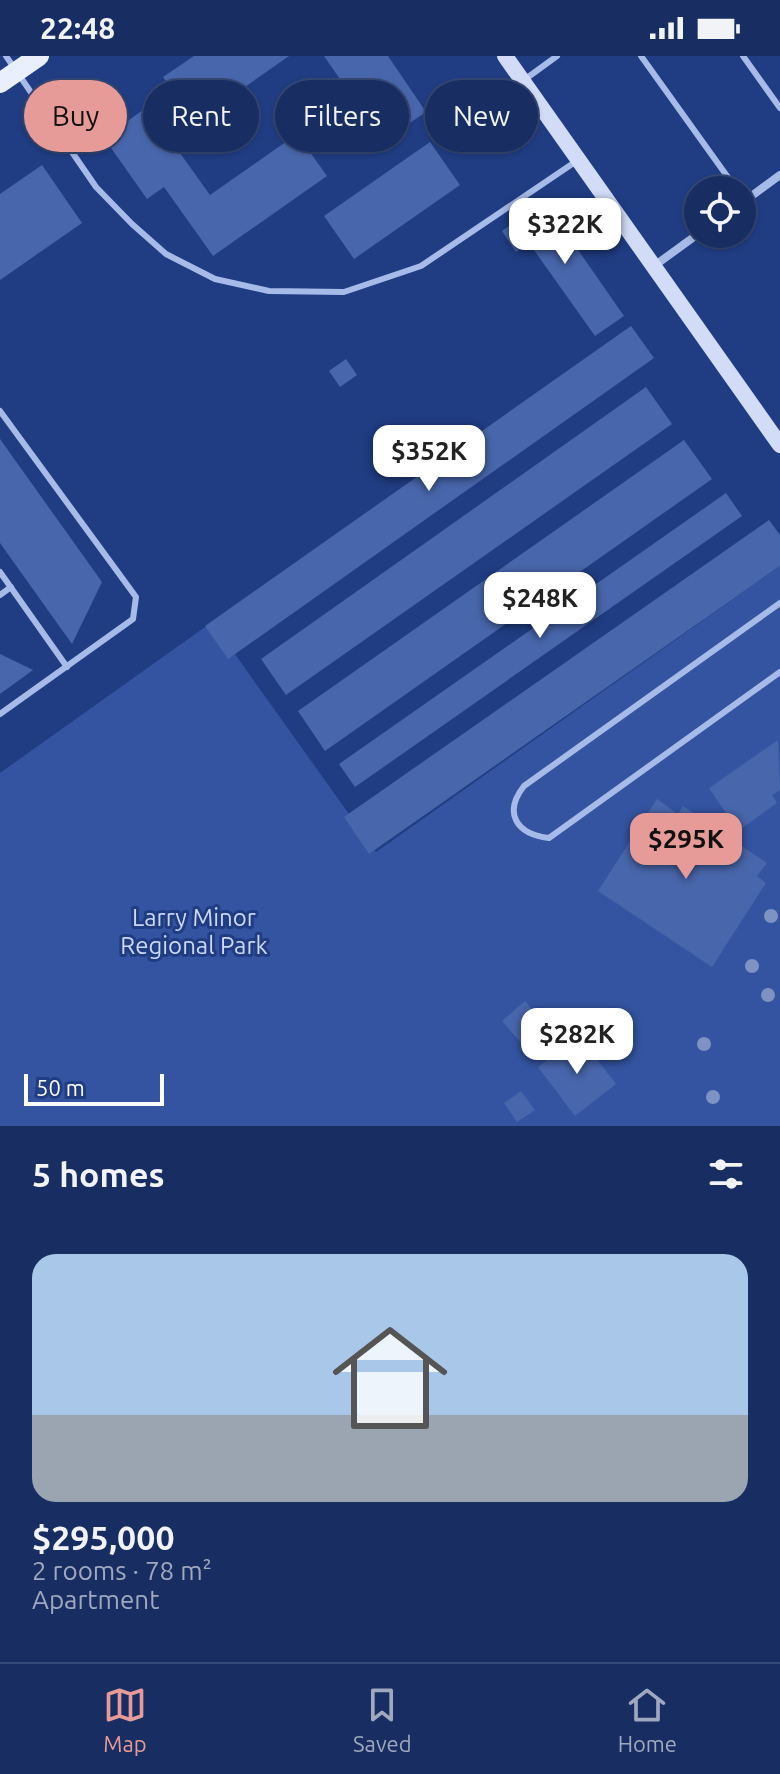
<!DOCTYPE html>
<meta charset="utf-8">
<style>
:root{--surface:#182e62;--page:#213668;--text:#f1f3f6;--muted:#9fa8be;--line:#364a77;--accent:#e69b98}
body{margin:0;font-family:Ubuntu,sans-serif;background:var(--page);color:var(--text);height:100vh;display:flex;flex-direction:column;font-size:30px;white-space:nowrap}
*{box-sizing:border-box;margin:0}
p{font-size:26px;color:var(--muted)}
.icon{flex:none;width:44px;height:44px;fill:none;stroke:currentColor;stroke-width:2;stroke-linecap:round;stroke-linejoin:round}
.map{position:relative;height:1070px;overflow:hidden}
.sheet{display:flex;flex-direction:column;background:var(--surface);flex:1}
.sheet>*{flex:none}
.top-card{position:absolute;left:24px;top:24px;width:732px;height:72px;display:flex;gap:16px}
.tools{position:absolute;left:684px;top:120px;display:grid;gap:16px}
.tools a{display:grid;place-items:center;width:72px;height:72px;border-radius:50%;background:var(--surface);box-shadow:0 2px 6px #0004,0 0 0 2px var(--line);font-size:40px}
.scale{position:absolute;left:24px;bottom:20px;width:140px;box-sizing:border-box;padding-left:8px;border:4px solid #fff;border-top:0;font-size:22px;line-height:28px;white-space:nowrap;color:#fff;-webkit-text-stroke:6px #203d83;paint-order:stroke}
.price{position:absolute;translate:-50% -68px;padding:0 18px;border-radius:16px;background:#fff;color:#222;font-size:26px;line-height:52px;filter:drop-shadow(0 2px 4px #0008)}
.price::after{content:'';position:absolute;left:50%;top:48px;width:24px;height:18px;margin-left:-12px;background:inherit;clip-path:polygon(0 0,100% 0,50% 100%)}
.price.selected{background:var(--accent);color:#111}
ul{padding:0;list-style:none}
li{display:grid;align-content:center;gap:16px;height:424px;padding:0 32px}
li+li{border-top:2px solid var(--line)}
li span{display:grid;place-items:center;height:248px;border-radius:24px;color:#555}
li>.icon{margin-inline-start:auto}
span .icon{width:144px;height:144px;fill:#fffc;stroke-width:1}
li b{font-size:34px}
h2{display:flex;justify-content:space-between;align-items:center;height:96px;padding:0 32px;font-size:34px}
.chip{padding:0 28px;border-radius:36px;background:var(--surface);box-shadow:0 2px 6px #0004,0 0 0 2px var(--line);font-size:28px;line-height:72px}
.chip.selected{background:var(--accent);color:#111}
.status{display:flex;justify-content:space-between;align-items:center;height:56px;padding:0 40px;background:var(--surface);direction:ltr}
.status svg{height:22px;fill:currentColor}
.menu{display:flex;justify-content:space-around;align-items:center;height:112px;border-top:2px solid var(--line);background:var(--surface);font-size:22px;color:var(--muted)}
.menu a{display:grid;justify-items:center;gap:4px}
.menu .selected{color:var(--accent)}
.map>svg:first-child{display:block}
.green{fill:#3454a1}
.building{fill:#4866ab}
.lines{fill:none;stroke-linecap:round;stroke-linejoin:round}
.lane{stroke:#a7bbe9;stroke-width:6}
.street{stroke:#a7bbe9;stroke-width:8}
.secondary{stroke:#d2dcf7;stroke-width:16}
.primary{stroke:#eaeffe;stroke-width:20}
.tree{fill:#7e92c3}
.labels{text-anchor:middle;dominant-baseline:central;stroke-width:6;stroke-linejoin:round;paint-order:stroke}
.park-label{font-size:24px;fill:#cbd8f7;stroke:#203d83}
</style>
<div class="status"><b>22:48</b><svg viewBox="0 0 49 12"><path d="M0 12V9h3v3zM5 12V6h3v6zM10 12V3h3v9zM15 12V0h3v12zM26 1h20v11H26zM47 4h2v5h-2z"/></svg></div>
<div class="map">
<svg width="780" height="1070" viewBox="0 0 780 1070">
<rect width="100%" height="100%" fill="#203d83"/>
<path class="green" d="M780,510V1070H0V717L212,566L376,796Z"/>
<path class="building" d="M194,0H289L195,66L163,21Z
M324,0H388L426,56L383,85Z
M147,51L210,139L297,78L327,120L213,200L164,131L147,143L104,82Z
M430,86L460,129L354,203L324,160Z
M42,109L82,167L0,224V138Z
M544,145L624,260L595,280L529,187L516,196L502,175Z
M631,270L654,302L228,603L205,570Z
M346,303L357,319L340,331L329,315Z
M646,331L672,368L286,639L261,603Z
M0,383L102,526L72,588L0,487Z
M684,384L712,423L325,695L298,655Z
M726,437L742,460L355,731L339,708Z
M769,464L780,479V510L369,798L344,761Z
M0,598L33,614L0,638Z
M778,684L780,734L772,739L777,747L738,775L709,732Z
M657,743L678,758L683,750L767,807L757,820L766,827L712,911L598,835Z
M525,945L559,984L536,1004L502,965Z
M579,980L616,1028L575,1060L538,1011Z
M521,1035L535,1054L517,1066L504,1047Z"/>
<g class="lines">
<path class="lane" d="M6,0L96,131L132,168L166,198L215,223L269,235L344,236L421,210L578,104
M641,0L737,134
M743,0L780,52
M524,24L557,0
M0,355L136,541L133,563L0,658
M0,516L67,611
M0,539L11,531
M780,547L524,730C503,757 516,778 549,782L780,616"/>
<path class="street" d="M742,147L780,119
M654,210L698,178"/>
<path class="secondary" d="M505,0L780,389"/>
<path class="primary" d="M0,27L39,0"/>
</g>
<g class="tree">
<circle cx="771" cy="860" r="7"/>
<circle cx="752" cy="910" r="7"/>
<circle cx="768" cy="939" r="7"/>
<circle cx="704" cy="988" r="7"/>
<circle cx="713" cy="1041" r="7"/>
</g>
<g class="labels">
<g class="park-label">
<text x="194" y="861">Larry Minor<tspan x="194" dy="28">Regional Park</tspan></text>
</g>
</g>
</svg>
<div class="tools">
<a><svg class="icon" aria-label="locate" viewBox="0 0 24 24"><circle cx="12" cy="12" r="6"/><path d="M12 2v4M12 18v4M2 12h4M18 12h4"/></svg></a>
</div>
<div class="scale">50 m</div>
<b class="price" style="left:565px;top:210px">$322K</b>
<b class="price" style="left:429px;top:437px">$352K</b>
<b class="price" style="left:540px;top:584px">$248K</b>
<b class="price selected" style="left:686px;top:825px">$295K</b>
<b class="price" style="left:577px;top:1020px">$282K</b>
<div class="top-card">
<a class="chip selected">Buy</a>
<a class="chip">Rent</a>
<a class="chip">Filters</a>
<a class="chip">New</a>
</div>
</div>
<section class="sheet">
<h2>5 homes<svg class="icon" aria-label="filters" viewBox="0 0 24 24"><path d="M4 7h16M4 17h16"/><circle cx="9" cy="7" r="2"/><circle cx="15" cy="17" r="2"/></svg></h2>
<ul>
<li><span style="background:linear-gradient(#a9c7e8 65%,#9aa5b1 0)"><svg class="icon" aria-label="home" viewBox="0 0 24 24"><path d="M3 11l9-7 9 7M6 9v11h12V9"/></svg></span><div><b>$295,000</b><p>2 rooms · 78 m²</p><p>Apartment</p></div></li>
</ul>
</section>
<nav class="menu">
<a class="selected"><svg class="icon" aria-label="map" viewBox="0 0 24 24"><path d="M3 6l6-2 6 2 6-2v14l-6 2-6-2-6 2zM9 4v14M15 6v14"/></svg>Map</a>
<a><svg class="icon" aria-label="saved" viewBox="0 0 24 24"><path d="M7 4h10v16l-5-4-5 4z"/></svg>Saved</a>
<a><svg class="icon" aria-label="home" viewBox="0 0 24 24"><path d="M3 11l9-7 9 7M6 9v11h12V9"/></svg>Home</a>
</nav>
